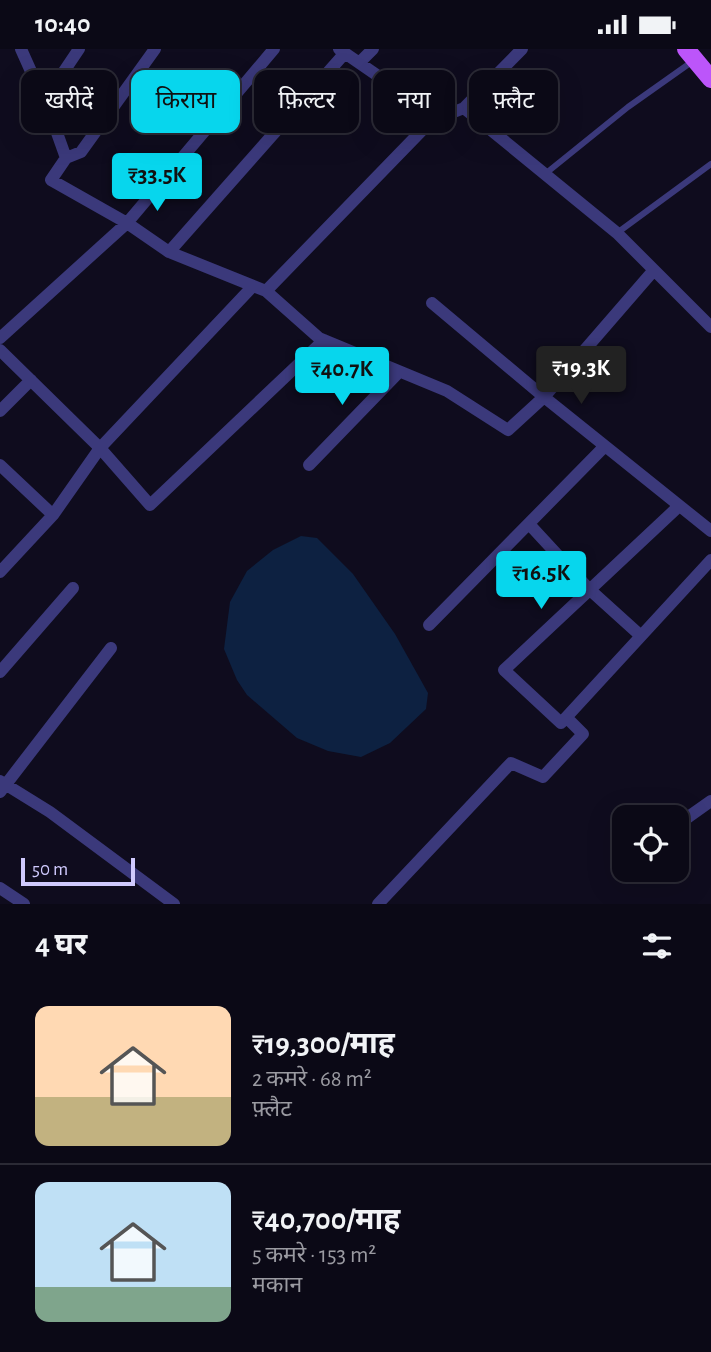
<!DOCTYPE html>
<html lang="hi">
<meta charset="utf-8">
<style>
:root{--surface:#0b0916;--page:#14121f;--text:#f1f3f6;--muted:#9a9aa1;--line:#2b2a35;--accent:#07d6ed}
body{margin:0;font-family:"Alegreya Sans","Noto Sans Devanagari",sans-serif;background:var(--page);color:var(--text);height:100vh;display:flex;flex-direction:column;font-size:26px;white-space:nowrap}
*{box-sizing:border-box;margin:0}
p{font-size:23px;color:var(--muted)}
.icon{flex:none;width:38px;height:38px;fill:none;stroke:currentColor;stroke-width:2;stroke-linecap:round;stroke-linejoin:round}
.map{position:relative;height:855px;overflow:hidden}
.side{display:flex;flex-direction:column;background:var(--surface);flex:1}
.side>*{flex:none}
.banner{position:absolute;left:21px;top:21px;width:670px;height:63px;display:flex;gap:14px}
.controls{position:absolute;left:612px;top:756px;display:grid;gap:14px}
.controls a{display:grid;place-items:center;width:77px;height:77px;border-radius:14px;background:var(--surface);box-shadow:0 7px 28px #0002,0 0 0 2px var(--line);font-size:35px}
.scale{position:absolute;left:21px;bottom:18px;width:114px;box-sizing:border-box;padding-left:7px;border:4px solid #d0cafe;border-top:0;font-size:19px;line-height:24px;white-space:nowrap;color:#d0cafe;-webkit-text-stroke:5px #0f0c1e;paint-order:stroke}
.price{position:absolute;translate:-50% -60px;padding:0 16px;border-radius:7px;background:var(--accent);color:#111;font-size:23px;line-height:46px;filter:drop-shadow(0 2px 4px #0008)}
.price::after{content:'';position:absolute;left:50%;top:42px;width:21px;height:16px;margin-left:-10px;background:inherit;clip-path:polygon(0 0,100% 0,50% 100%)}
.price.active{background:#222;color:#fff}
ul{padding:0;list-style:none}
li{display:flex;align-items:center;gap:21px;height:175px;padding:0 35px}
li+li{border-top:2px solid var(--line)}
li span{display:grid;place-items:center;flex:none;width:196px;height:140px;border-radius:14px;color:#555}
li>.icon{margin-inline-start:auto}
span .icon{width:84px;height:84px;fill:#fffc;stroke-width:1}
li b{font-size:30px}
h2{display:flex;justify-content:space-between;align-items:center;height:84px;padding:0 35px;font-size:30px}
.pill{padding:0 24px;border-radius:14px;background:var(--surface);box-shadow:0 7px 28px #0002,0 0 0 2px var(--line);font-size:24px;line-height:63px}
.pill.active{background:var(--accent);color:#111}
.status{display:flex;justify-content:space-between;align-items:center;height:49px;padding:0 35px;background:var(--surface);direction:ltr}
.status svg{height:19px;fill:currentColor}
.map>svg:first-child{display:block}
.water{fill:#0d2141}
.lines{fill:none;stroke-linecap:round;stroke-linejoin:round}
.lane{stroke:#3b397b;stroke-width:6}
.street{stroke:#3b397b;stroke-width:12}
.primary{stroke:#bc55fa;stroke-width:18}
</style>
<div class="status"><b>10:40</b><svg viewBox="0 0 49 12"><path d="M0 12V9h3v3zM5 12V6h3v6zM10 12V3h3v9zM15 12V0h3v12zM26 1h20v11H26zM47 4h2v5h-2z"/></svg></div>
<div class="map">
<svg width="711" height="855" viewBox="0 0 711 855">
<rect width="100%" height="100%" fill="#0f0c1e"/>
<path class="water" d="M301,487L317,489L353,525L395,585L428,644L426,660L390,694L361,708L328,702L297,689L247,646L237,631L224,600L230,553L247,522L273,501Z"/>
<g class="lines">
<path class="lane" d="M545,125L628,58L693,12
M617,184L711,115"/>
<path class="street" d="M21,0L51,67L66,109L51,131L127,174L169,203L266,242L319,289L447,342L508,381L544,348L654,221
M339,0L413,51L431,72
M360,13L373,0
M44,52L79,0
M464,59L617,184L711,278
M66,109L81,103L155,0
M169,203L345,4
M266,242L431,72L464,59L522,0
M432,254L544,348L711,482
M0,289L127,174L274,0
M0,301L100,399L150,456L324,291
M0,362L31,331
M0,416L53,466
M309,416L399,323
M679,457L504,621L561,674L711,511
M529,475L589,540L641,587
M0,523L53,466L100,399L253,237
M429,576L605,397
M0,623L73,539
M0,732L50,763L174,855
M0,743L111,599
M677,776L711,752
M0,839L24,855
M378,855L511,714L543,728L583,685L567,669"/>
<path class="primary" d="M686,0L711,30"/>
</g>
</svg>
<div class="controls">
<a><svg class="icon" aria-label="locate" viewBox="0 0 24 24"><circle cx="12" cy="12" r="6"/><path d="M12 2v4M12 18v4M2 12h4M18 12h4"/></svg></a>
</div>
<div class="scale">50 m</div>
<b class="price" style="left:157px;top:164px">₹33.5K</b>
<b class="price active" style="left:581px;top:357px">₹19.3K</b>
<b class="price" style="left:342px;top:358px">₹40.7K</b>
<b class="price" style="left:541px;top:562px">₹16.5K</b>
<div class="banner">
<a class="pill">खरीदें</a>
<a class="pill active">किराया</a>
<a class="pill">फ़िल्टर</a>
<a class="pill">नया</a>
<a class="pill">फ़्लैट</a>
</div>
</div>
<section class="side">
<h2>4 घर<svg class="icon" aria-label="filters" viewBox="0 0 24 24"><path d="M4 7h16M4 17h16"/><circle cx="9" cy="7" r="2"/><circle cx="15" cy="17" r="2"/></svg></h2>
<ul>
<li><span style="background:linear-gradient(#ffd9b3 65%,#c2b280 0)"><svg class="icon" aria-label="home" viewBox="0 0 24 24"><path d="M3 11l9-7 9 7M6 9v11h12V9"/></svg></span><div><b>₹19,300/माह</b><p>2 कमरे · 68 m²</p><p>फ़्लैट</p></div></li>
<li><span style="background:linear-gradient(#bfe0f5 75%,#7fa58c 0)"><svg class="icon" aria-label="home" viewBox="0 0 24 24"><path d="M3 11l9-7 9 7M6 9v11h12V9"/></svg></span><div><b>₹40,700/माह</b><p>5 कमरे · 153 m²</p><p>मकान</p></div></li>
</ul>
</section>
